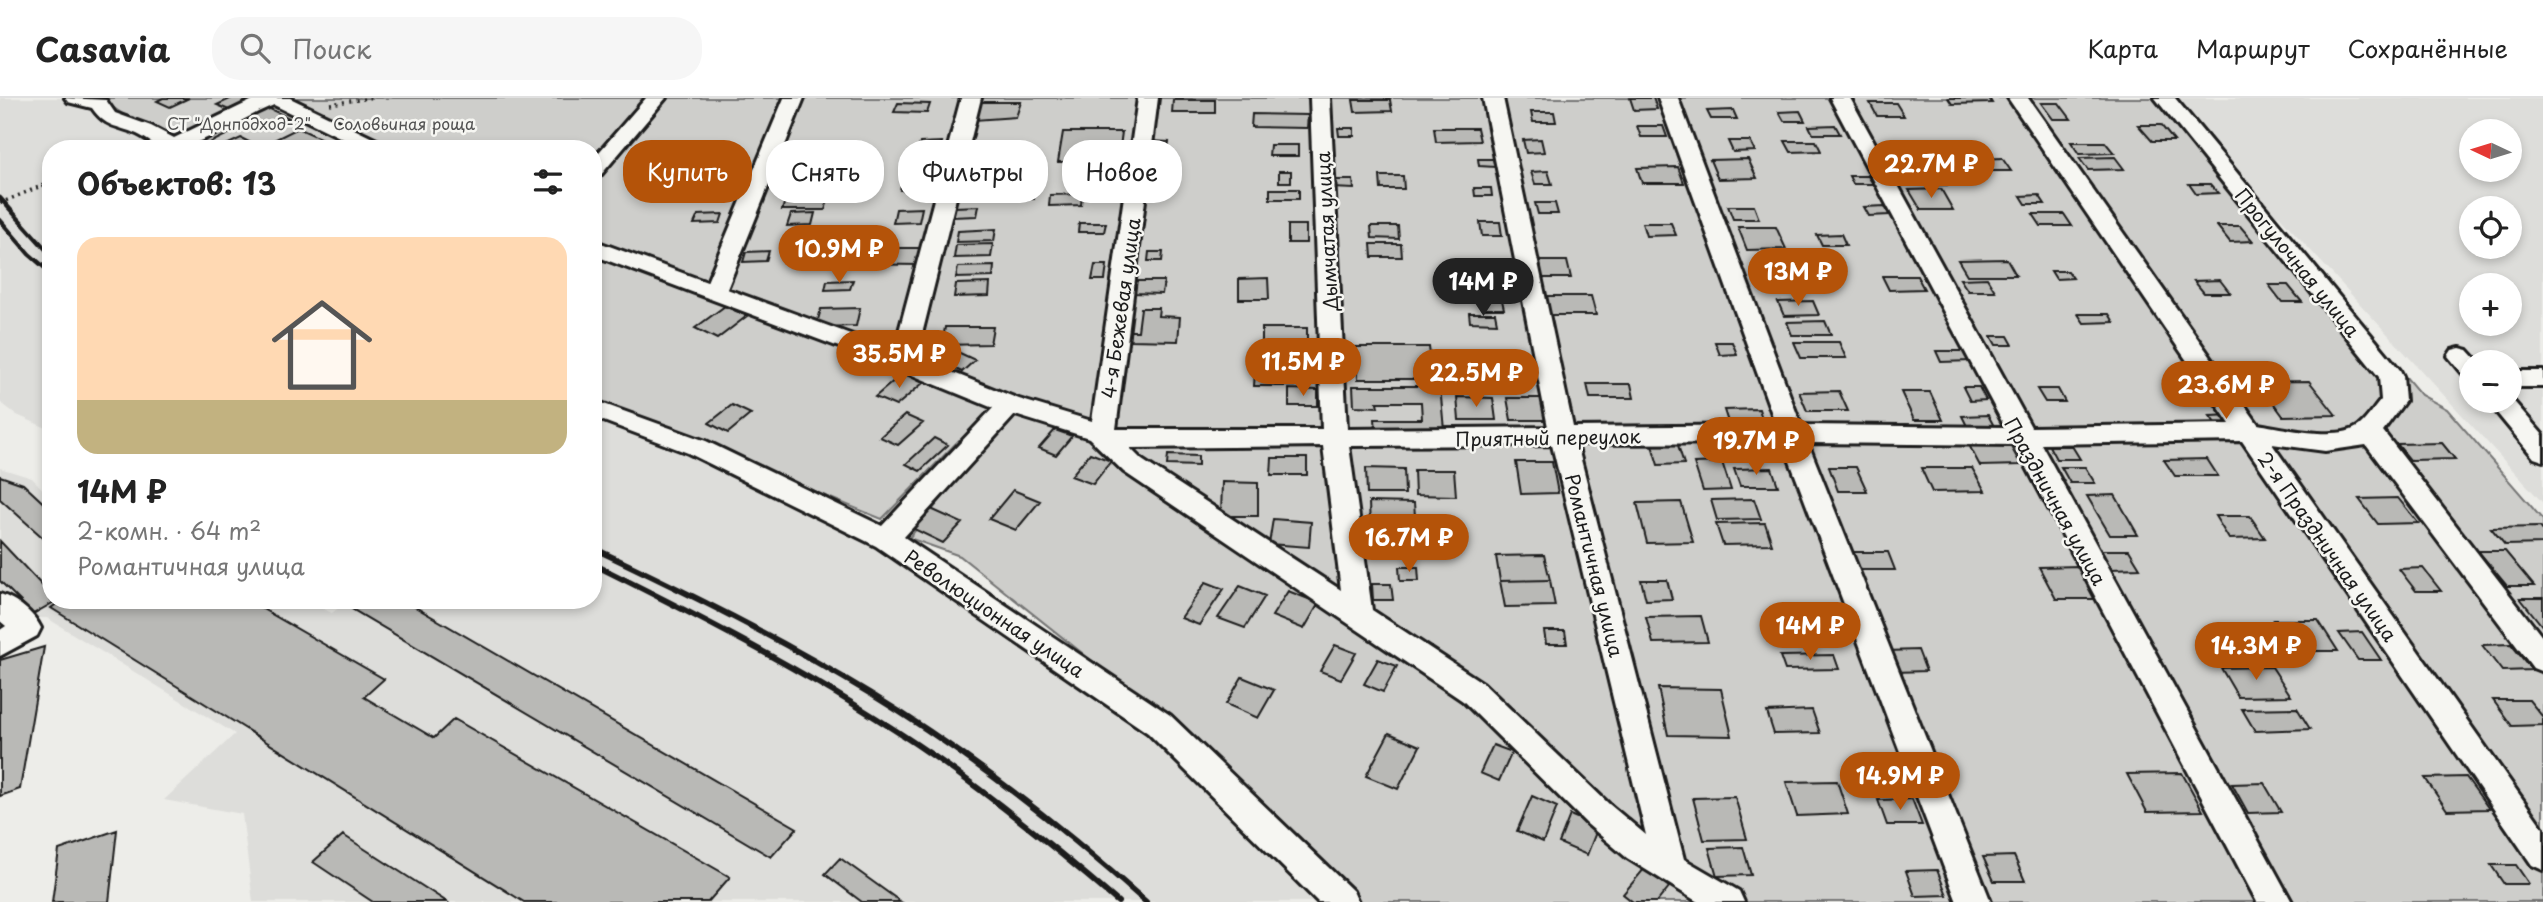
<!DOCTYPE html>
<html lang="ru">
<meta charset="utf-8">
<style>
:root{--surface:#fff;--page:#f6f6f6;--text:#222;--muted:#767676;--line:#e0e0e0;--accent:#b45309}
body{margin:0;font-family:"Playpen Sans",sans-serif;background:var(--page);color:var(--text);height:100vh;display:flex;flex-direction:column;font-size:26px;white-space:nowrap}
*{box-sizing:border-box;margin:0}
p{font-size:23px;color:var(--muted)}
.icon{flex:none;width:38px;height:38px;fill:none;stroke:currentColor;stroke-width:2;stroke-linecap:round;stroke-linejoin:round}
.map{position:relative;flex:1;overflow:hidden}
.sheet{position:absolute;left:42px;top:42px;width:560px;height:469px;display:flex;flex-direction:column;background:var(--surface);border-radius:28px;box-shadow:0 4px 10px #0003}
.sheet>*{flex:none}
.top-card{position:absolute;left:623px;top:42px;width:665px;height:63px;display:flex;gap:14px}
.needle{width:46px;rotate:274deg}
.fabs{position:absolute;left:2459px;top:21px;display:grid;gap:14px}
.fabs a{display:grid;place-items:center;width:63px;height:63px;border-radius:50%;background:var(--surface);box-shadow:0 4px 10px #0003;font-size:35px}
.price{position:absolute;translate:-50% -60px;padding:0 16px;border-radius:24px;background:var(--accent);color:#fff;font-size:23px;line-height:46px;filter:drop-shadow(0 2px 4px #0008)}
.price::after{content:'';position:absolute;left:50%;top:42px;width:21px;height:16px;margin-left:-10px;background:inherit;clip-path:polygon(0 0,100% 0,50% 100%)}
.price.active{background:#222;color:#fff}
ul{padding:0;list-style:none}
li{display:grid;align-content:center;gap:14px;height:371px;padding:0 35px}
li+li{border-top:2px solid var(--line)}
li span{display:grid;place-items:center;height:217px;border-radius:21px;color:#555}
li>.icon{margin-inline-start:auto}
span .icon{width:126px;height:126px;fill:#fffc;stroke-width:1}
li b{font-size:30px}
h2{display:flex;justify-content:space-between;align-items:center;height:84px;padding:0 35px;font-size:30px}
.chip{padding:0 24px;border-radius:28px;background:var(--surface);box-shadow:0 4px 10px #0003;font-size:24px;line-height:63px}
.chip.active{background:var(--accent);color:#fff}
header{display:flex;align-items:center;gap:42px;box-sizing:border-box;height:98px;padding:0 35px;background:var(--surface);border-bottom:2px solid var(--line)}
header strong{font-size:33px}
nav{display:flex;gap:38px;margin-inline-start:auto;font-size:24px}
.search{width:490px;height:63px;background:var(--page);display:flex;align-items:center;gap:18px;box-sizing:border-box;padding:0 24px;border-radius:28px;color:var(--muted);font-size:26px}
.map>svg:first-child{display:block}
.built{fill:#ddddda;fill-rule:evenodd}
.green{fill:#cececb;stroke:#757574;stroke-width:2}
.building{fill:#b9b9b6;stroke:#1c1c1c;stroke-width:2}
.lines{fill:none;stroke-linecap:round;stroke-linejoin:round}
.minor-casing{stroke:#1c1c1c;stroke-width:6}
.path{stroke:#1c1c1c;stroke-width:3.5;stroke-dasharray:2 4.5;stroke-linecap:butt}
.minor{fill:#f6f6f2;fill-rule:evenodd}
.rail-far1{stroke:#1c1c1c;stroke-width:4.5}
.rail{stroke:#1c1c1c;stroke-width:6}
.labels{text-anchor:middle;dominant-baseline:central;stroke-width:5;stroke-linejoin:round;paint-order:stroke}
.far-park-label{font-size:16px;fill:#515151;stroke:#f6f6f2}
.street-label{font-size:19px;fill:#1c1c1c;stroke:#f6f6f2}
</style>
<header>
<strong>Casavia</strong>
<div class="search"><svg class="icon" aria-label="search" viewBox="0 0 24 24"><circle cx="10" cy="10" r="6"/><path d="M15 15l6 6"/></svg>Поиск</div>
<nav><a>Карта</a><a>Маршрут</a><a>Сохранённые</a></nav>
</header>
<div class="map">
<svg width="2543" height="804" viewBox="0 0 2543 804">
<rect width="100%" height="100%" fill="#edede9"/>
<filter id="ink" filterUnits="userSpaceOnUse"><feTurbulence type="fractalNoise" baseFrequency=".0143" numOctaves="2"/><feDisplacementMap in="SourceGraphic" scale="14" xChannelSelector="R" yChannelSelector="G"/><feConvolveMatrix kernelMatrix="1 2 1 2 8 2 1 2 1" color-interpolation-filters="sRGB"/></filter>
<g filter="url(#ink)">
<path class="built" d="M0,0H118L164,51H51V332L17,317L0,304Z
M2173,0H2543V405L2279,118L2272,116ZM2471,33H2510V72H2471ZM2471,110H2510V149H2471ZM2471,187H2510V226H2471ZM2471,264H2510V303H2471Z
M593,297L908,447L1400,797L1405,804H253L242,716L164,702L235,636L47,520H28L0,501V370L32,380L51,400V502H305L332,515L349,502H593Z"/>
<path class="green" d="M99,0H2170L2421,297L2447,311L2543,422V804H1352L1228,671L960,458L909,440L984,349L959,342L882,421L593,303V51H175Z"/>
<path class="building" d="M163,0H189L170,9L157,3Z
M232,0H254L229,12L217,7Z
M1630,0H1653L1657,11L1634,12Z
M1948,0H1989L1992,5L1952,6Z
M1173,2H1215V15H1172Z
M1353,2H1390L1392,13L1355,14Z
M980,4H1021L1016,19L975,22Z
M898,5L930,6L927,15L894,14Z
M1870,5H1896L1904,18H1877Z
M2041,5H2059L2071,21H2053Z
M268,10L289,20L268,30L248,20Z
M1733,12L1737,21H1711L1707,13Z
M1800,13L1805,23H1784L1779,14Z
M1531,14H1554L1556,24H1533Z
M1252,16L1308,17L1307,30L1251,29Z
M1835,27L1840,36H1813L1809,28Z
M2138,27H2161L2174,43H2152Z
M1637,28H1663L1667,39H1641Z
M298,30L320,40L298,51L276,41Z
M1338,30H1354V38H1339Z
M1434,30H1477L1480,43L1436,44Z
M220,32L228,36L206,47L198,43Z
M1063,34H1122L1118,64H1058Z
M241,40L251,45L239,51H209L215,48L220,50Z
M1541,41L1544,54L1526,55L1523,42Z
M1149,43L1169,44L1166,59L1146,58Z
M1728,43H1750L1755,53L1733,54Z
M1785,43H1816L1821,53L1791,54Z
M942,44L940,53L918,54L920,45Z
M2071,44H2105L2114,55L2079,56Z
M1270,47H1298V58H1269Z
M2115,59L2124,71L2088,72L2079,60Z
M2002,60L2011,73H1989L1981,61Z
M1478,61H1493L1495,69L1479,68Z
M1748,61L1757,80L1718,81L1710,62Z
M1678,69L1684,85H1642L1637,70Z
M1965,70L1976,87H1925L1915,71Z
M1279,73H1291V84H1279Z
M1548,73L1552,86H1535L1531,74Z
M803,78H843L839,92L788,93L792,83H801Z
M1380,78H1403L1404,91H1381Z
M1849,78H1868L1873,86H1853Z
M918,82L916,91L900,92L902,83Z
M995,82L993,89L962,90L963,83Z
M1332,82H1353L1354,91L1332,90Z
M722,83L716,101L659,103L666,85Z
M1084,83H1110L1109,91H1082Z
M2189,86H2210L2218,95L2196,96Z
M1474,90H1491L1492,98H1475Z
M1270,91H1299V101H1270Z
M1941,91L1953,112H1921L1909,92Z
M1019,93H1035L1034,101H1018Z
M830,96L825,112H782L787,97Z
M1082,96L1081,107L1049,108L1050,97Z
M2039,97L2045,106H2026L2021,98Z
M1535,105H1555L1558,116H1538Z
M979,108L977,118L952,119L954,109Z
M1728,108H1754L1759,121H1733Z
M1885,108L1889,117L1869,118L1864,109Z
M922,110L919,124L893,125L896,111Z
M815,115L812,127L787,128L791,116Z
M723,116L720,125L694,126L698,117Z
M2033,116H2064L2072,128H2041Z
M1480,124H1500L1502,138H1482Z
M1079,125H1106L1104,134H1078Z
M1642,125H1671L1676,137L1646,138Z
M1288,127H1306V145H1288Z
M1371,128H1398L1399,141L1372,140Z
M2217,128H2240L2253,143L2230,144Z
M1738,129H1776L1786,151L1747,152Z
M996,131L994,143L956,144L958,133Z
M1841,136L1846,147H1822L1817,137Z
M993,146L991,159L954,160L956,147Z
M1371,146H1401L1402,159H1372Z
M856,150H924L919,167L850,166Z
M769,153L766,163L743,164L746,154Z
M1149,154H1163L1162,163H1148Z
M1794,160L1799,170H1775L1771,161Z
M2007,161L2016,177H1967L1958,162Z
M1539,163H1567L1571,180H1542Z
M1095,167H1107L1105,182H1092Z
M994,168L993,179L956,180L958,169Z
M2051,173H2068L2073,180L2056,181Z
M1882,178H1917L1924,191L1889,192Z
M1268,180L1269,201H1239V181Z
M1987,180L1995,193H1968L1960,181Z
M853,182L850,191L825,192L827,183Z
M2220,182L2230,195H2204L2194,183Z
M1134,183H1164L1162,196L1133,195Z
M990,185L989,198L954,199L956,186Z
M2269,187H2288L2302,204H2282Z
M1541,198H1591L1596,217H1545Z
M1480,202H1502L1504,211H1482Z
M1813,203L1819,217L1784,218L1778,204Z
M725,208L747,218L717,241L695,230Z
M860,210L856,228L816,229L821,211Z
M1141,210H1159L1158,218L1180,219L1178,243L1129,242L1130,233H1138Z
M1469,215H1495L1497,225L1470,224Z
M2078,216H2109L2114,224L2084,225Z
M1825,223L1831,237H1792L1787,224Z
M945,229H993L990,246L942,247Z
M1262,230H1307V247H1262Z
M1991,238H2008L2013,247H1996Z
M1715,244H1732L1737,256L1720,257Z
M1794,244H1839L1846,260H1801Z
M947,249L975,262L962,274L934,261Z
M1356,249H1429L1433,281H1358Z
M1936,253H1964L1970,263L1941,264Z
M1489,272H1523L1525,283H1490Z
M1255,274H1294V288H1254Z
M903,275L923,285L896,308L875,299Z
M2309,283L2336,317L2283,318L2258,284Z
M1587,286H1631L1634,300H1590Z
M1353,288H1440L1444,332H1376L1375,321H1422L1421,304H1377L1378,309L1354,308Z
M1963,289H1979L1986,302L1970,303Z
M1289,291L1318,292V308H1289Z
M2037,291H2058L2065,304H2045Z
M1839,293L1848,313H1807L1799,294Z
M1901,294H1930L1943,322H1914Z
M1457,299L1493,300L1496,322H1459Z
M1507,300H1541L1545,322H1511Z
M732,307L751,316L728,335L709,325Z
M1759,311L1763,324H1728L1724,312Z
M905,317L923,325L898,347L880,339Z
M1988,317L1995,330H1968L1962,318Z
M2233,317L2242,329H2218L2210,318Z
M1055,332L1072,338L1056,357L1039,350Z
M934,340L948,347L920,373L906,366Z
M1651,344H1677L1684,366L1658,367Z
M2442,345L2455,361L2410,362L2397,346Z
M1969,347H2010L2021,367L1980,368Z
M2049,348H2072L2080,361H2056Z
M1090,355L1111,363L1093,386L1071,378Z
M1168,357L1198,358V368L1167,367Z
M1272,360H1307V377H1271Z
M2207,361L2218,378H2175L2164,362Z
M1516,364H1552L1558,395L1521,396Z
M1722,364L1731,392L1703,393L1694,365Z
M1829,369H1856L1867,393H1838Z
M2061,369H2085L2095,385H2070Z
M1366,370L1404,371L1405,396H1367Z
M1772,370L1778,388H1740L1734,371Z
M1921,370H1972L1985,393L1932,394Z
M1414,372H1454L1456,398L1415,397Z
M0,378L23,386L51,412V447L0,401Z
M1222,384L1258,385V418H1221Z
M1013,392L1040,403L1016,432L989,421Z
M2115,397L2138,437H2110L2087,398Z
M2398,400L2418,425L2378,426L2359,401Z
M1754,401L1761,421L1717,422L1711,402Z
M1369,404L1414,405L1416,431L1370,430Z
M1681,404L1693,444L1647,445L1637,405Z
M931,411L962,425L943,445L912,430Z
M2215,418H2250L2265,440L2229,441Z
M1273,421L1311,424L1309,449L1269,446Z
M1765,425L1772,446L1723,447L1716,426Z
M2540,429L2543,433V446L2505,447L2491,430Z
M0,443L51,497V502L56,503L33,516L0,483Z
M2100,452H2129L2140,470L2110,471Z
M2478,453H2505L2534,488H2507Z
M1851,454H1888L1895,472H1858Z
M1544,457L1550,482L1500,483L1496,458Z
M2080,468L2098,501H2056L2039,469Z
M1399,469H1418L1419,483H1400Z
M2423,470L2441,493H2416L2399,471Z
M1550,482L1555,508L1505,509L1500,483Z
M1641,482H1667L1672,501L1646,502Z
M1206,484L1224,491L1199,527L1181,520Z
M1372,486H1391L1393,502H1373Z
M1240,488L1265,498L1245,530L1218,520Z
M1288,493L1319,505L1304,531L1272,518Z
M2520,500H2543V529Z
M62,502H247L384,581L364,599L434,640L454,621L730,779L708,804H524L51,510Z
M363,502H403L797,730L771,759L352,511Z
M1701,518L1708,544L1653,545L1646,519Z
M2273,522H2318L2338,553H2292Z
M1544,533H1565L1567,546H1546Z
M2362,534L2381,562H2358L2339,535Z
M2511,546L2532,572L2502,573L2482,547Z
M1335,547L1356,555L1341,581L1320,573Z
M44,549L20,691L0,698V562Z
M1918,552L1926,573L1895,574L1887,553Z
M1834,557L1839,571L1785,572L1780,558Z
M1378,561L1397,568L1383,594L1364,586Z
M2272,569L2291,598L2238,599L2221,570Z
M1242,579L1274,592L1258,620L1226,606Z
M1658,590L1721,591L1732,638L1668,637Z
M2493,602H2529L2543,619V627L2512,628Z
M2297,610L2310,631L2255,633L2242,611Z
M1812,612L1820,635L1774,636L1767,614Z
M1389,635L1420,648L1398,691L1366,678Z
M1493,647L1512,654L1499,683L1480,675Z
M2182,675L2203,713L2147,714L2127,676Z
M2466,679L2489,711L2447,712L2425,680Z
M1837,683L1848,716L1797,718L1786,684Z
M2264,685L2281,714L2248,715L2232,686Z
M1532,698L1557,709L1543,744L1517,733Z
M1735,699L1747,741L1704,742L1693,700Z
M1912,701L1922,727H1887L1878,702Z
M1570,717L1598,729L1587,757L1559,745Z
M117,732L109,804H52L59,752Z
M343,737L447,804H373L313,764Z
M1743,749L1751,777L1717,778L1709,750Z
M2014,758L2025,783H1994L1983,759Z
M840,760L901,804H862L825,776Z
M2491,767H2516L2529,786H2504Z
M1644,771L1669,789L1657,804H1633L1623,796Z
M1937,772L1947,797L1915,798L1906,773Z"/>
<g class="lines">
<g class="minor-casing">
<path id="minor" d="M65,0L106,2L115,15L151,28L174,40L257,0H290L387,47L390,51H364L274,7C247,17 190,55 166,51C156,49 146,40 137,36C116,27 106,30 92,10L68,4Z
M646,0H666L600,78L593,80V61Z
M784,0H804L727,191L894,252L961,0H981L916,260L1019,301L1092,323L1138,0H1158L1116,331H1322L1310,0H1330L1347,331L1548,329L1483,0H1503L1573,329L1776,327L1658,0H1678L1801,327L2005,329L1830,0H1850L2031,329L2230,326L2008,0H2028L2258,326C2282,330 2341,344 2360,327C2368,320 2374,310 2381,302L2379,279L2155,0H2175L2400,272L2403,278L2405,303L2383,333L2543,540V574L2533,570L2366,347L2325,353L2272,346L2543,730V772L2532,767L2242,343L2041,346L2292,804H2257L2015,347L1808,345L1991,804H1957L1783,345L1577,346L1684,761L1739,793L1744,804H1698L1627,760L1587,726L1463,603L1124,374L1089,340L1015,317L904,439L1170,617L1353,793L1358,804H1318L1148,635L876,448L688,355L593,319V302L706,343L882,428L993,310L895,270L593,157V142L707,184ZM1552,347L1646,737L1609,706L1483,585L1372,512L1349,348ZM1323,348L1341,492L1142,362L1130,350Z
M2460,250L2468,252L2479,264H2471V278L2463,276L2448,258L2452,252Z
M2510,273H2543V289H2510Z
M2510,299L2543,337V363L2534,360L2487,303H2510Z
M0,496C16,501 34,515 41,530L37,538L0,558V532L6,528L0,523Z"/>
</g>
<path class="path" d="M330,6L371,0
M0,105L51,84"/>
<use href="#minor" class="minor"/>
<path class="rail-far1" d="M0,100L51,157
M0,122L29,156L51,175"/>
<path class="rail" d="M593,450C688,495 781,541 871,596C970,656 1060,727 1146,804
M593,466C710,524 827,584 935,659C999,704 1059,753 1118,804"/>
</g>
</g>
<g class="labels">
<g class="far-park-label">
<text x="239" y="25">СТ "Донподход-2"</text>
<text x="404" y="25">Соловьиная роща</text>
</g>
<g class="street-label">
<text transform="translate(1326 133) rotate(-93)">Дымчатая улица</text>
<text transform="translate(2298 164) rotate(51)">Прогулочная улица</text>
<text transform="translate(1120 210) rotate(-82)">4-я Бежевая улица</text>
<text transform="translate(1548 339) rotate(-1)">Приятный переулок</text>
<text transform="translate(2056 403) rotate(61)">Праздничная улица</text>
<text transform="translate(2328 448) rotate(55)">2-я Праздничная улица</text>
<text transform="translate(1595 467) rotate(76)">Романтичная улица</text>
<text transform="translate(995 515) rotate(34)">Революционная улица</text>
</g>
</g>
</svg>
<div class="fabs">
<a><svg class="needle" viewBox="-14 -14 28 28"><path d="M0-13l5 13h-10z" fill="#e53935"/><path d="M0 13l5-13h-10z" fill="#767676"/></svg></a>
<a><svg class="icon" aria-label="locate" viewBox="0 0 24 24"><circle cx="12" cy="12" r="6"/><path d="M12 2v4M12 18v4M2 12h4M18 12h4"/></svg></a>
<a>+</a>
<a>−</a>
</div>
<b class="price" style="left:1931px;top:102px">22.7M ₽</b>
<b class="price" style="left:839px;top:187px">10.9M ₽</b>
<b class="price" style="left:1798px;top:210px">13M ₽</b>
<b class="price active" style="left:1483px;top:220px">14M ₽</b>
<b class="price" style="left:899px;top:292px">35.5M ₽</b>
<b class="price" style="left:1303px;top:300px">11.5M ₽</b>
<b class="price" style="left:1476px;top:311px">22.5M ₽</b>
<b class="price" style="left:2226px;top:323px">23.6M ₽</b>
<b class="price" style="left:1756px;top:379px">19.7M ₽</b>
<b class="price" style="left:1409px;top:476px">16.7M ₽</b>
<b class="price" style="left:1810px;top:564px">14M ₽</b>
<b class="price" style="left:2256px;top:584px">14.3M ₽</b>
<b class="price" style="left:1900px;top:714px">14.9M ₽</b>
<div class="top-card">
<a class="chip active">Купить</a>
<a class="chip">Снять</a>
<a class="chip">Фильтры</a>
<a class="chip">Новое</a>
</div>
<section class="sheet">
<h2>Объектов: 13<svg class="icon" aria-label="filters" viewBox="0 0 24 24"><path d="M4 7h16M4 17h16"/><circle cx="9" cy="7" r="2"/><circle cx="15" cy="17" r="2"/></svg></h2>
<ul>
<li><span style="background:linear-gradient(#ffd9b3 75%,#c2b280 0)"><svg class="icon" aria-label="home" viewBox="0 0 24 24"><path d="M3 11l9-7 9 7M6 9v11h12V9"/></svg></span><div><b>14M ₽</b><p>2-комн. · 64 m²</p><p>Романтичная улица</p></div></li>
</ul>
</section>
</div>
